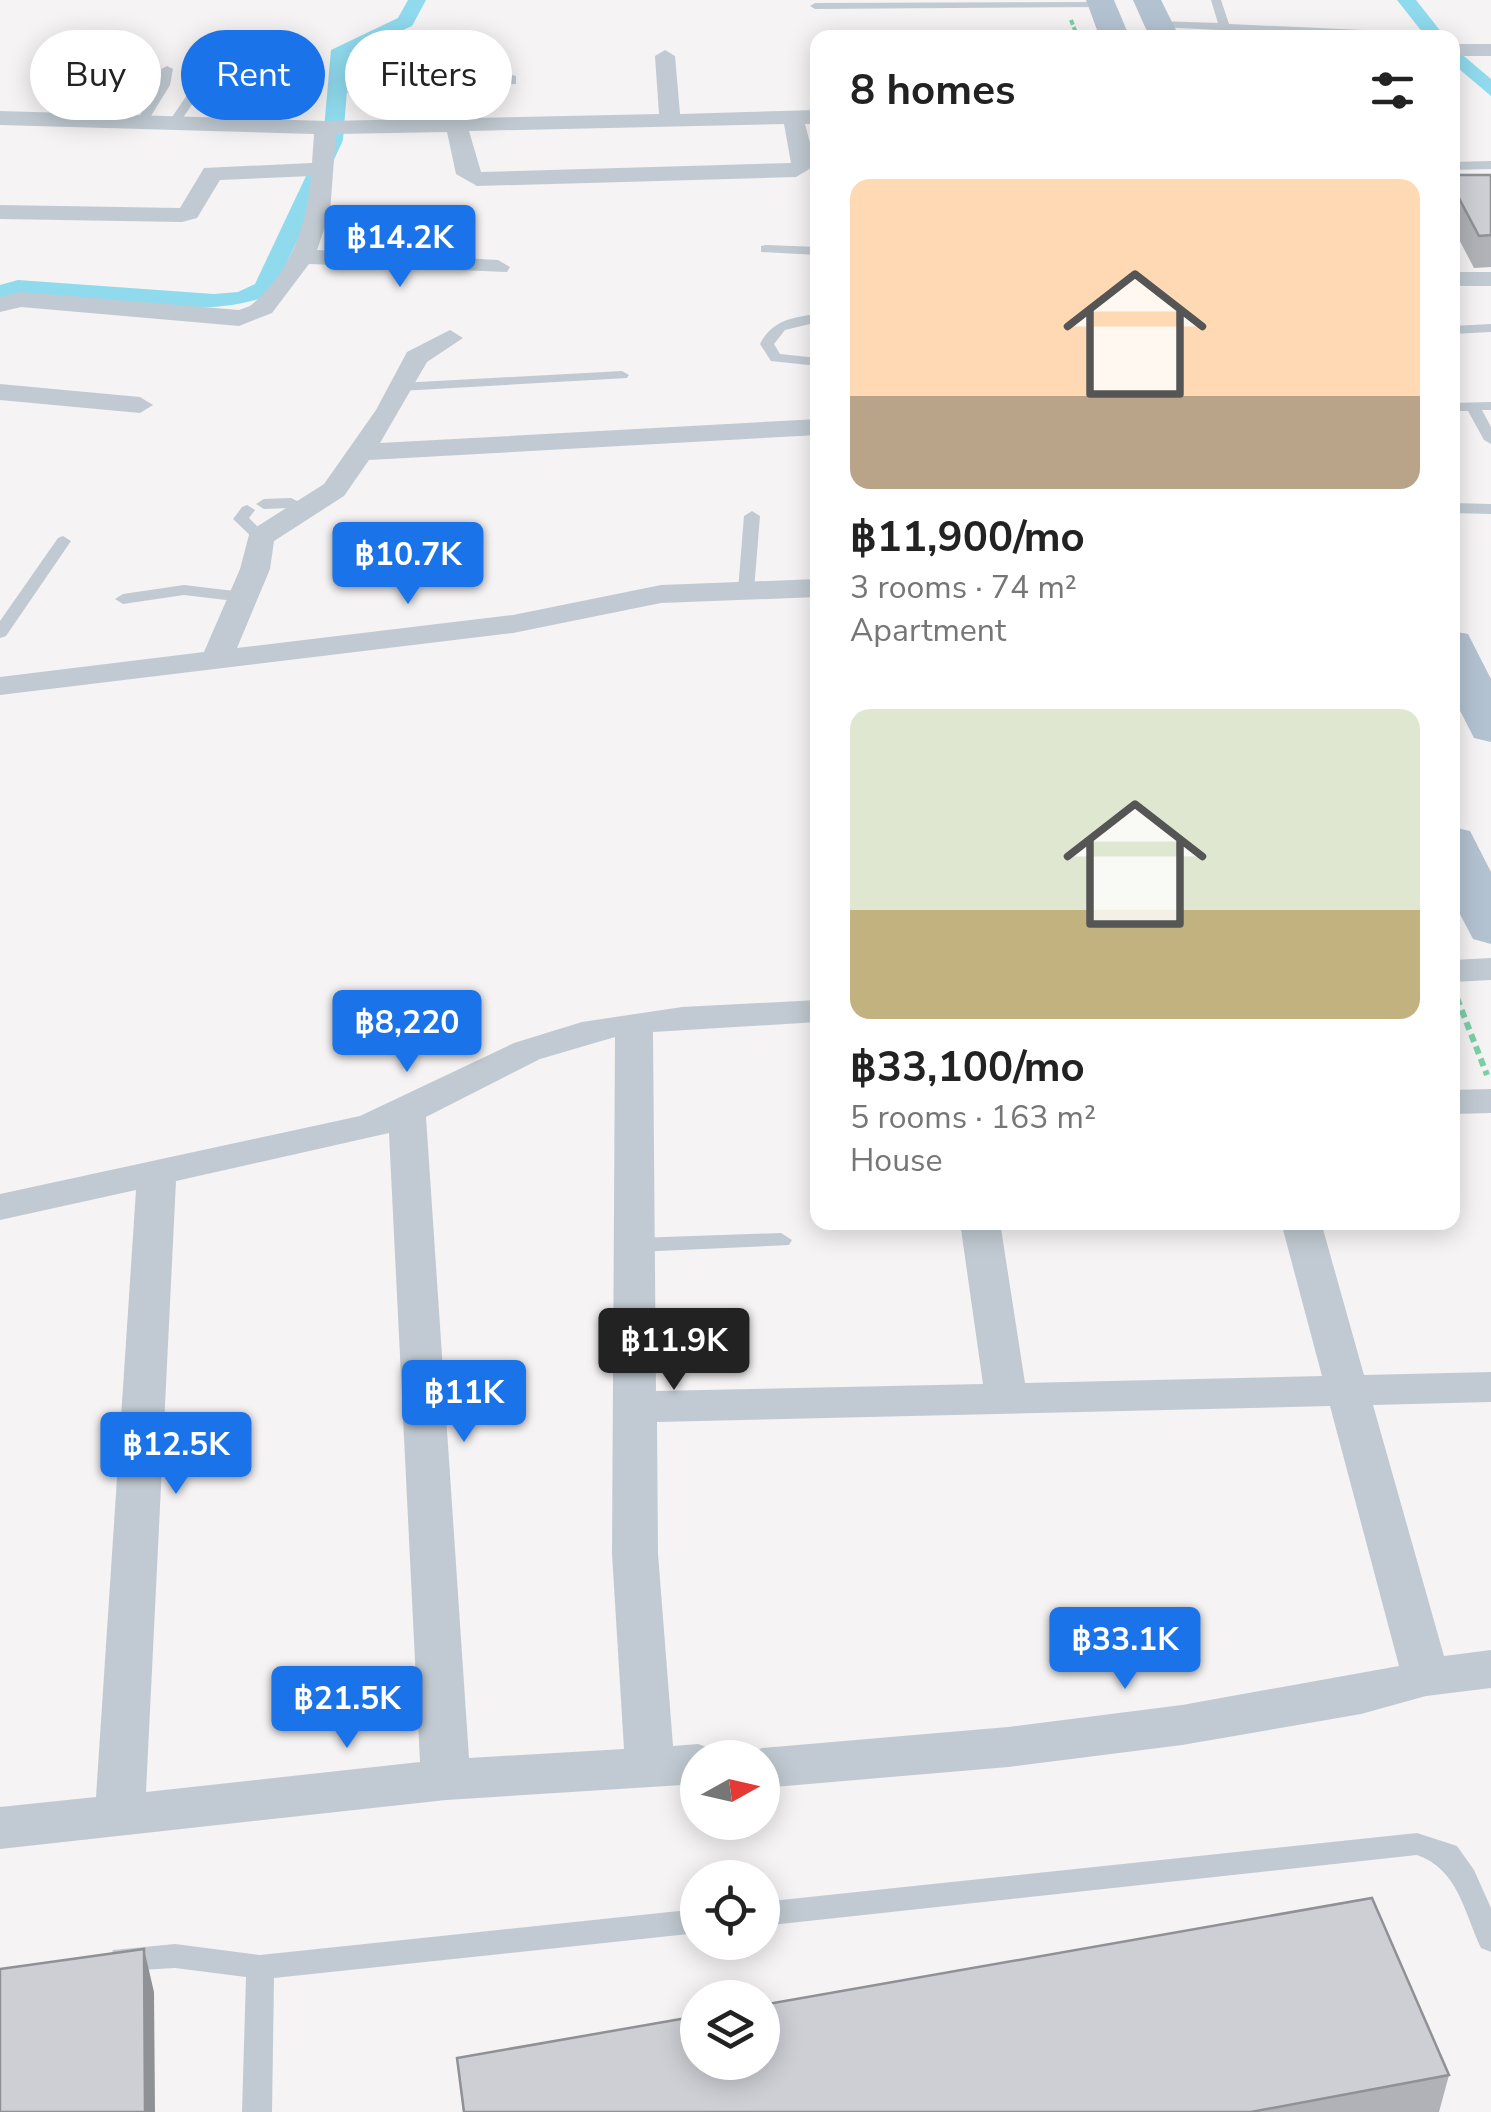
<!DOCTYPE html>
<meta charset="utf-8">
<style>
:root{--surface:#fff;--page:#f2f2f2;--text:#222;--muted:#767676;--accent:#1a73e8}
body{margin:0;font-family:"Nunito Sans",sans-serif;background:var(--page);color:var(--text);height:100vh;display:flex;flex-direction:column;font-size:38px;white-space:nowrap}
*{box-sizing:border-box;margin:0}
p{font-size:32px;color:var(--muted)}
.icon{flex:none;width:55px;height:55px;fill:none;stroke:currentColor;stroke-width:2;stroke-linecap:round;stroke-linejoin:round}
.map{position:relative;flex:1;overflow:hidden}
.drawer{position:absolute;left:810px;top:30px;width:650px;height:1200px;display:flex;flex-direction:column;background:var(--surface);border-radius:20px;box-shadow:0 5px 25px #0003}
.drawer>*{flex:none}
.banner{position:absolute;left:30px;top:30px;width:630px;height:90px;display:flex;gap:20px}
.needle{width:65px;rotate:82deg}
.tools{position:absolute;left:680px;top:1740px;display:grid;gap:20px}
.tools a{display:grid;place-items:center;width:100px;height:100px;border-radius:50%;background:var(--surface);box-shadow:0 5px 25px #0003;font-size:50px}
.price{position:absolute;translate:-50% -85px;padding:0 22px;border-radius:10px;background:var(--accent);color:#fff;font-size:32px;line-height:65px;filter:drop-shadow(0 2px 5px #0008)}
.price::after{content:'';position:absolute;left:50%;top:60px;width:30px;height:22px;margin-left:-15px;background:inherit;clip-path:polygon(0 0,100% 0,50% 100%)}
.price.selected{background:#222;color:#fff}
ul{padding:0;list-style:none}
li{display:grid;align-content:center;gap:20px;height:530px;padding:0 40px}
li span{display:grid;place-items:center;height:310px;border-radius:20px;color:#555}
li>.icon{margin-inline-start:auto}
span .icon{width:180px;height:180px;fill:#fffc;stroke-width:1}
li b{font-size:42px}
h2{display:flex;justify-content:space-between;align-items:center;height:120px;padding:0 40px;font-size:42px}
.pill{padding:0 35px;border-radius:45px;background:var(--surface);box-shadow:0 5px 25px #0003;font-size:35px;line-height:90px}
.pill.selected{background:var(--accent);color:#fff}
.map>svg:first-child{display:block}
.lines{fill:none;stroke-linecap:round;stroke-linejoin:round}
.canal{fill:#90daee;fill-rule:evenodd}
.path-far1{stroke:#7ad0a6;stroke-width:4;stroke-dasharray:5 2.5;stroke-linecap:butt}
.path{stroke:#7ad0a6;stroke-width:6;stroke-dasharray:8 5;stroke-linecap:butt}
.service{fill:#c1cad2;fill-rule:evenodd}
.minor{fill:#c1cad2;fill-rule:evenodd}
.primary{fill:#b3c2d1;fill-rule:evenodd}
.wall{fill:#b0b2b7}
.shaded-wall{fill:#909195}
.building{fill:#cdcfd5;stroke:#909195;stroke-width:2.5}
</style>
<div class="map">
<svg width="1491" height="2112" viewBox="0 0 1491 2112">
<rect width="100%" height="100%" fill="#f5f3f3"/>
<g class="lines">
<path class="canal" d="M408,0H426L412,26L350,53L343,140L273,293C214,323 87,299 19,294L0,299V285L18,280L214,294L238,292L255,284L323,140L331,50L398,18Z
M1397,0H1416L1446,38H1427Z
M1452,46L1491,79V96L1452,63Z"/>
<path class="path-far1" d="M1071,20L1078,38"/>
<path class="path" d="M1457,998L1487,1075"/>
<path class="service" d="M1211,0H1221L1229,24L1407,32L1412,35L1390,38L1158,27L1153,24L1158,21L1218,23Z
M1102,2L1107,5L1106,7L815,9L810,6L815,3Z
M167,66L173,69L170,85L146,124H138L136,122L158,85L161,69Z
M200,76L210,78L178,125H170L168,123Z
M1491,161V169L1452,170V162Z
M766,245L818,247V255L761,252V246Z
M818,314V322L785,330L774,344L780,354L818,358V366L771,361L760,344C772,320 793,317 818,314Z
M1491,324V332L1452,334V326Z
M622,371L629,375L627,378L400,391L393,387L400,383Z
M1491,402V410H1482L1491,427V444L1484,440L1468,411H1452V403Z
M291,498L316,510L308,515L289,508L264,509L256,504L264,499Z
M1452,503L1491,504V514L1452,513Z
M247,505L255,510L249,518L265,534V540H255L233,519L242,507Z
M752,511L760,516L754,590L746,595L738,590L744,516Z
M63,536L71,541L6,636L0,638V621L58,538Z
M184,585L243,592L251,597L243,602L184,595L123,604L115,599L123,594Z
M781,1233L792,1240L789,1245L636,1252L625,1245L636,1238Z
M1417,1833L1457,1846L1474,1870L1491,1908V1952L1481,1948C1464,1912 1458,1869 1417,1855L762,1926V1902Z
M698,1909V1933L274,1978L272,2112H242L246,1977L175,1968L123,1971L113,1968L109,1959L113,1950L175,1944L260,1955Z"/>
<path class="minor" d="M1452,44H1491V56H1452Z
M665,50L675,56L680,114L818,110V124H805L816,165L796,177L477,186L456,174L447,132L336,134L330,212L317,250L498,260L510,267L507,272L309,264L272,313L239,326L21,307L0,312V297L20,292L239,310L250,306C290,274 307,225 311,176L220,180L197,218L182,222L0,219V205L180,208L204,168L312,163L314,134L0,125V111L326,121L659,114L655,56ZM784,124L791,163L481,172L469,131Z
M509,74L516,76V84L439,87L357,98L346,92L357,86L439,75Z
M1452,272H1491V286H1452Z
M450,330L463,338L427,362L380,443L818,419V435L369,460L344,496L274,541L270,569L237,648L513,615L661,585L818,579V597L661,603L513,633L0,695V677L204,652L240,569L250,531L324,484L376,410L407,352Z
M0,384L140,397L153,405L140,413L0,400Z
M1491,958V980L1452,982V960Z
M818,1000V1022L653,1032L656,1391L983,1384L960,1222H1000L1025,1383L1322,1376L1281,1222H1321L1364,1375L1491,1372V1402L1373,1405L1444,1656L1491,1650V1688L1426,1696L1361,1714L1182,1745L1008,1767L762,1788V1758H743L762,1748L1008,1727L1182,1705L1399,1666L1330,1406L657,1422L658,1554L673,1746L698,1744L715,1750L719,1758H698V1784L446,1800L0,1849V1807L96,1797L136,1190L0,1220V1194L360,1116L514,1043L582,1022L682,1007ZM615,1037L612,1554L624,1749L469,1758L426,1117L540,1059ZM389,1133L420,1762L146,1792L176,1181Z
M1491,1089V1113L1452,1114V1090Z"/>
<path class="primary" d="M1086,0H1114L1130,38H1100Z
M1133,0H1161L1180,38H1150Z
M1452,631L1468,634L1491,679V742L1474,738L1452,695Z
M1452,827L1470,831L1491,872V944L1473,939L1452,899Z"/>
</g>
<path class="wall" d="M1452,175H1491V267L1474,268L1452,226Z
M457,2058L1449,2075L1439,2112H463Z"/>
<path class="shaded-wall" d="M144,1949L154,1992L155,2112H145Z"/>
<path class="building" d="M1452,175H1491V235L1479,236L1452,185Z
M1372,1898L1449,2075L1251,2112H464L457,2058L698,2016V2062H762V2005Z
M144,1949L145,2112H0V1969Z"/>
</svg>
<div class="tools">
<a><svg class="needle" viewBox="-14 -14 28 28"><path d="M0-13l5 13h-10z" fill="#e53935"/><path d="M0 13l5-13h-10z" fill="#767676"/></svg></a>
<a><svg class="icon" aria-label="locate" viewBox="0 0 24 24"><circle cx="12" cy="12" r="6"/><path d="M12 2v4M12 18v4M2 12h4M18 12h4"/></svg></a>
<a><svg class="icon" aria-label="layers" viewBox="0 0 24 24"><path d="M12 4l9 5-9 5-9-5zM3 14l9 5 9-5"/></svg></a>
</div>
<b class="price" style="left:400px;top:290px">฿14.2K</b>
<b class="price" style="left:408px;top:607px">฿10.7K</b>
<b class="price" style="left:407px;top:1075px">฿8,220</b>
<b class="price selected" style="left:674px;top:1393px">฿11.9K</b>
<b class="price" style="left:464px;top:1445px">฿11K</b>
<b class="price" style="left:176px;top:1497px">฿12.5K</b>
<b class="price" style="left:1125px;top:1692px">฿33.1K</b>
<b class="price" style="left:347px;top:1751px">฿21.5K</b>
<div class="banner">
<a class="pill">Buy</a>
<a class="pill selected">Rent</a>
<a class="pill">Filters</a>
</div>
<section class="drawer">
<h2>8 homes<svg class="icon" aria-label="filters" viewBox="0 0 24 24"><path d="M4 7h16M4 17h16"/><circle cx="9" cy="7" r="2"/><circle cx="15" cy="17" r="2"/></svg></h2>
<ul>
<li><span style="background:linear-gradient(#ffd9b3 70%,#b9a48a 0)"><svg class="icon" aria-label="home" viewBox="0 0 24 24"><path d="M3 11l9-7 9 7M6 9v11h12V9"/></svg></span><div><b>฿11,900/mo</b><p>3 rooms · 74 m²</p><p>Apartment</p></div></li>
<li><span style="background:linear-gradient(#dfe7d0 65%,#c2b280 0)"><svg class="icon" aria-label="home" viewBox="0 0 24 24"><path d="M3 11l9-7 9 7M6 9v11h12V9"/></svg></span><div><b>฿33,100/mo</b><p>5 rooms · 163 m²</p><p>House</p></div></li>
</ul>
</section>
</div>
